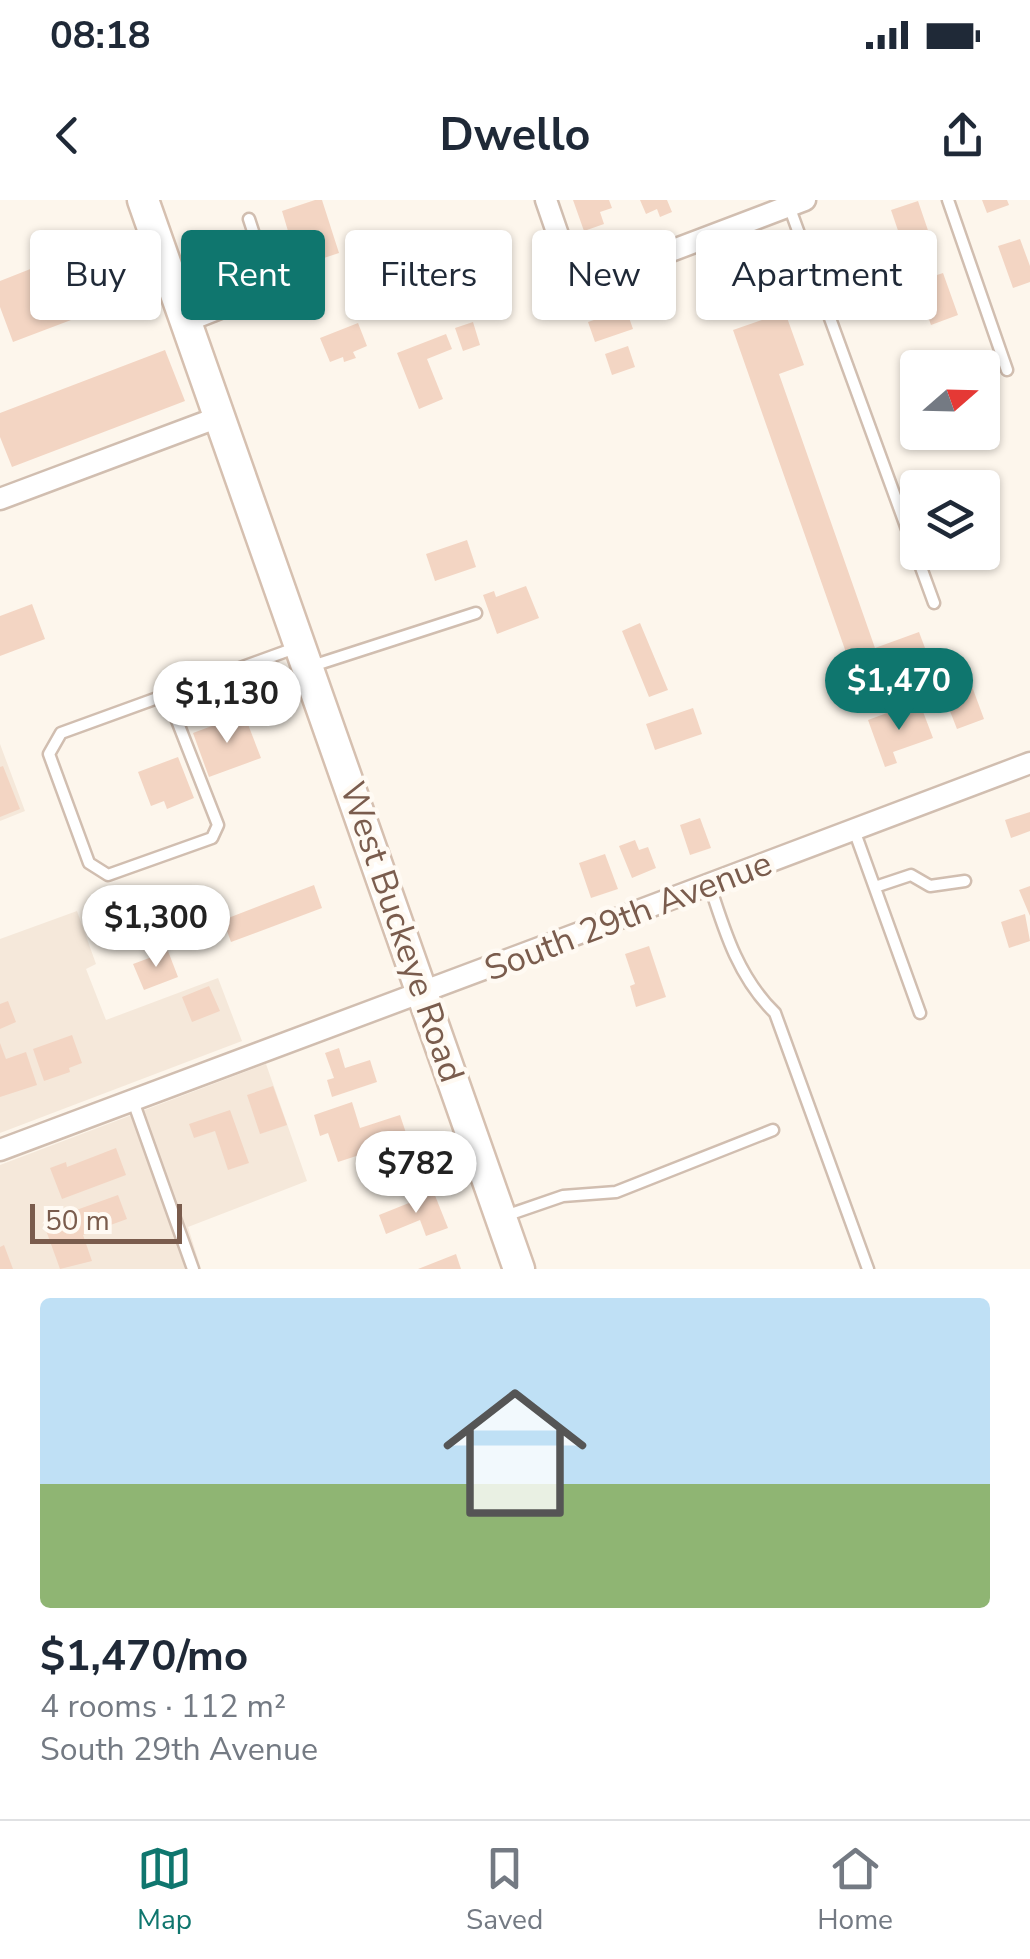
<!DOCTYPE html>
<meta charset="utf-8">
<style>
:root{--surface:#fff;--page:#f6f6f7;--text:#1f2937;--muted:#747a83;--line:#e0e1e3;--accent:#0f766e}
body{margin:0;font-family:"Nunito Sans",sans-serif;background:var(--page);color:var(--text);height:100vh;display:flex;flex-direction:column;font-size:38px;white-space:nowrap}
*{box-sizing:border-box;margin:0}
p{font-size:32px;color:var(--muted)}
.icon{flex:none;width:55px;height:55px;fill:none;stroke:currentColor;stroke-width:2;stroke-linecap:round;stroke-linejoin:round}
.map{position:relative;height:1069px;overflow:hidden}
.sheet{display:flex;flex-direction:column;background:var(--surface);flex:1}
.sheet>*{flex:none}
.hud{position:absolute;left:30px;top:30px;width:970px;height:90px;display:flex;gap:20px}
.needle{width:65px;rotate:70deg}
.fabs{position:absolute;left:900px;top:150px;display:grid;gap:20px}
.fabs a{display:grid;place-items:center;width:100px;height:100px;border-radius:10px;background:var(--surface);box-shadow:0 2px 8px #0004;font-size:50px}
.scale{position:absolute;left:30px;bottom:25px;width:152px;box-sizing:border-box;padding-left:10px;border:5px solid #7a5c4d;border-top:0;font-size:28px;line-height:35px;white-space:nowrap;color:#7a5c4d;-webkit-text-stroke:8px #fffaf3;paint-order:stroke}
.price{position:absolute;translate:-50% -85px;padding:0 22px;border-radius:35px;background:#fff;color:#222;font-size:32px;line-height:65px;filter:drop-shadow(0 2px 5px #0008)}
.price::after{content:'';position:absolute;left:50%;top:60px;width:30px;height:22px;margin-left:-15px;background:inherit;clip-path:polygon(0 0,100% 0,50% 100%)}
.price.current{background:var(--accent);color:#fff}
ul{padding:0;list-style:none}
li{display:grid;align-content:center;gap:20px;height:530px;padding:0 40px}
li+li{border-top:2px solid var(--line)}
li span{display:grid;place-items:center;height:310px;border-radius:10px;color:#555}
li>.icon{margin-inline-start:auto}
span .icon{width:180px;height:180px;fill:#fffc;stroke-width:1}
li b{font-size:42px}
.pill{padding:0 35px;border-radius:10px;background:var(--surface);box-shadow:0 2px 8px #0004;font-size:35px;line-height:90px}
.pill.current{background:var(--accent);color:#fff}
.status{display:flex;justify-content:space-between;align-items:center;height:70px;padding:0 50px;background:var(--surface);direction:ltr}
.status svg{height:28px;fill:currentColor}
header{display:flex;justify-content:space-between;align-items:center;height:130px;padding:0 40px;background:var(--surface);font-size:45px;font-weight:700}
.tab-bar{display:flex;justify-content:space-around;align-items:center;height:140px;border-top:2px solid var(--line);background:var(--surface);font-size:28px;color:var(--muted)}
.tab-bar a{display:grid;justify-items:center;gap:5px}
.tab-bar .current{color:var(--accent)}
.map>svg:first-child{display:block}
.residential{fill:#f5e8da}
.building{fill:#f3d5c3}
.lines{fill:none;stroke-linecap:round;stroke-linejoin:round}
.lane-casing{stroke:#d1beb0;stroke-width:15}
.street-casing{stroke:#d1beb0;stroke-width:25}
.secondary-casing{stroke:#d6c0b0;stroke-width:35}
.lane{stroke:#fff;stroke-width:10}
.street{stroke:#fff;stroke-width:20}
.secondary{stroke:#fff;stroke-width:30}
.labels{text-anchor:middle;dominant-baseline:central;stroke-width:9;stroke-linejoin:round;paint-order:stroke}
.street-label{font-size:35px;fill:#7a5c4d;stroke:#fffaf3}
</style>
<div class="status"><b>08:18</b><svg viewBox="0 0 49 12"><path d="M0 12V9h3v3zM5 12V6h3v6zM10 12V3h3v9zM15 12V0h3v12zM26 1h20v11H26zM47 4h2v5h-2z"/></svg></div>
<header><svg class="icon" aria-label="back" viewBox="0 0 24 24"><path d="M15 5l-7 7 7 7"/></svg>Dwello<svg class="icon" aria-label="share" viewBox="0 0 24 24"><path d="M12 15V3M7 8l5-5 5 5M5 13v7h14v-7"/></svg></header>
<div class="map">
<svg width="1030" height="1069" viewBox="0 0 1030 1069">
<rect width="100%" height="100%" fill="#fdf6ec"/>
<path class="residential" d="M0,544L25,611L0,621Z
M77,711L96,764L86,769L106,820L218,778L242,841L0,933V739Z
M266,864L307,981L188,1027L201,1069H0V965Z"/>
<path class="building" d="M315,0H322L339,53L288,70L276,34L288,31L282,11Z
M573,0H609L612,8L600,12L604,24L584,31Z
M640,0H667L672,12L660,17L657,9L646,14Z
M982,0H1007L1009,5L987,13Z
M918,1L933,45L906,54L891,10Z
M114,36L137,95L13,142L0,107V81Z
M1020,39L1030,66V82L1013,88L998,46Z
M943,73L958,115L931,125L916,82Z
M626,109L633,129L595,142L588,122Z
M785,112L804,165L779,174L875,448L919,432L928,456L906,464L913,484L863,501L733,130Z
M473,122L480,145L463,151L455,128Z
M358,123L367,146L353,152L356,158L344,162L343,157L330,162L320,138Z
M446,134L452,149L427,159L443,199L419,209L397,153Z
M628,146L635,167L612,175L605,154Z
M165,150L185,201L12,267L0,237V213Z
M467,340L476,367L435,381L426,354Z
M526,386L539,418L497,434L483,395L494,391L496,397Z
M32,404L45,439L0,456V416Z
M640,423L668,490L649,497L622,431Z
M963,462L984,519L957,529L935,473Z
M693,508L702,534L655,550L646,524Z
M922,509L933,538L893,552L897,563L885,567L868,520L895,510L898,518Z
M244,514L261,558L209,577L193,533Z
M178,557L194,598L167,609L164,601L151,606L138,572Z
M3,566L20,609L0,617V567Z
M1030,612V631L1011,638L1005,620Z
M700,618L711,648L690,655L680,625Z
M635,640L639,650L648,647L656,668L632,678L619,646Z
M605,654L618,689L591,698L579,663Z
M314,685L322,708L231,742L223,720Z
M1030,686V716L1019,690Z
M1025,714L1030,741L1009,748L1001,722Z
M649,746L666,797L636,807L630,786L635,784L625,754Z
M168,751L178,777L144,790L133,764Z
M209,786L220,811L192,822L182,797Z
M8,801L16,822L0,829V804Z
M72,835L82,863L69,868L70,872L44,881L33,849Z
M0,843L6,859L26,852L37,885L0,897Z
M339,848L345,868L370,860L377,882L332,897L327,880L334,878L325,853Z
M273,886L287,925L260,934L247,895Z
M352,902L360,928L400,915L408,939L338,962L328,933L320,936L314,915Z
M230,910L249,963L228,970L215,931L194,938L189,924Z
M116,948L126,975L62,999L50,968L66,962L67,967Z
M434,993L448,1028L426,1036L420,1020L386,1034L379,1015Z
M118,995L127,1019L83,1035L92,1061L60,1069L43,1022Z
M4,1045L13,1069H0V1047Z
M456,1054L461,1069H418Z"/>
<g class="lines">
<g class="lane-casing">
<path id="lane" d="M948,0L1007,170
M789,6L934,403
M193,124L264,96L269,80L249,19
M309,467L476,413
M167,495L218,625L212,638L108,675L89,663L49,554L61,533L295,448
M854,630L920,813
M710,686C725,733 739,778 775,813L868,1069
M875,687L911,675L930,686L965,681
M133,901L193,1069
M502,1017L563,996L616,992L773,930"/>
</g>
<g class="street-casing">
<path id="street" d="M546,0L576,87L805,0
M0,299L219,217
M0,950C344,822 687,693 1030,563"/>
</g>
<g class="secondary-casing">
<path id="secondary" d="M143,0L519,1069"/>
</g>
<use href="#lane" class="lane"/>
<use href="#street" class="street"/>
<use href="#secondary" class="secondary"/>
</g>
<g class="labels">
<g class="street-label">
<text transform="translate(628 716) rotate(-21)">South 29th Avenue</text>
<text transform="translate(402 732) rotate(71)">West Buckeye Road</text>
</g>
</g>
</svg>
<div class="fabs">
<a><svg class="needle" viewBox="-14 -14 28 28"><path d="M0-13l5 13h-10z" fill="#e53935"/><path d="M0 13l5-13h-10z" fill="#747a83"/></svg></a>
<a><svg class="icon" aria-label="layers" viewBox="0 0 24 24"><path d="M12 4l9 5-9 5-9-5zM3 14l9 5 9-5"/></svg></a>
</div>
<div class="scale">50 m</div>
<b class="price current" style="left:899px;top:533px">$1,470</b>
<b class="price" style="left:227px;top:546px">$1,130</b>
<b class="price" style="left:156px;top:770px">$1,300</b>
<b class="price" style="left:416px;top:1016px">$782</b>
<div class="hud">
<a class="pill">Buy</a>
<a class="pill current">Rent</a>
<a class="pill">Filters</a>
<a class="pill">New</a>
<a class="pill">Apartment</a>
</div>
</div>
<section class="sheet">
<ul>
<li><span style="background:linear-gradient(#bfe0f5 60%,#8fb573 0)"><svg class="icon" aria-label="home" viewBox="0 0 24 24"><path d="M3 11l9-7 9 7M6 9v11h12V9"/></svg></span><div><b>$1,470/mo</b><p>4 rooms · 112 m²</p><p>South 29th Avenue</p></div></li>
</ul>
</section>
<nav class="tab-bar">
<a class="current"><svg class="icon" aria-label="map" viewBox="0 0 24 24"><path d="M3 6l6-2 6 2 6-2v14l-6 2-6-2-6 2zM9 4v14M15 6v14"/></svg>Map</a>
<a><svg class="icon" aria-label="saved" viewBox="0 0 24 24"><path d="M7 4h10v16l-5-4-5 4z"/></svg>Saved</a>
<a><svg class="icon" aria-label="home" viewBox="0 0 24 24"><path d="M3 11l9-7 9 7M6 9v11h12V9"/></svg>Home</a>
</nav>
